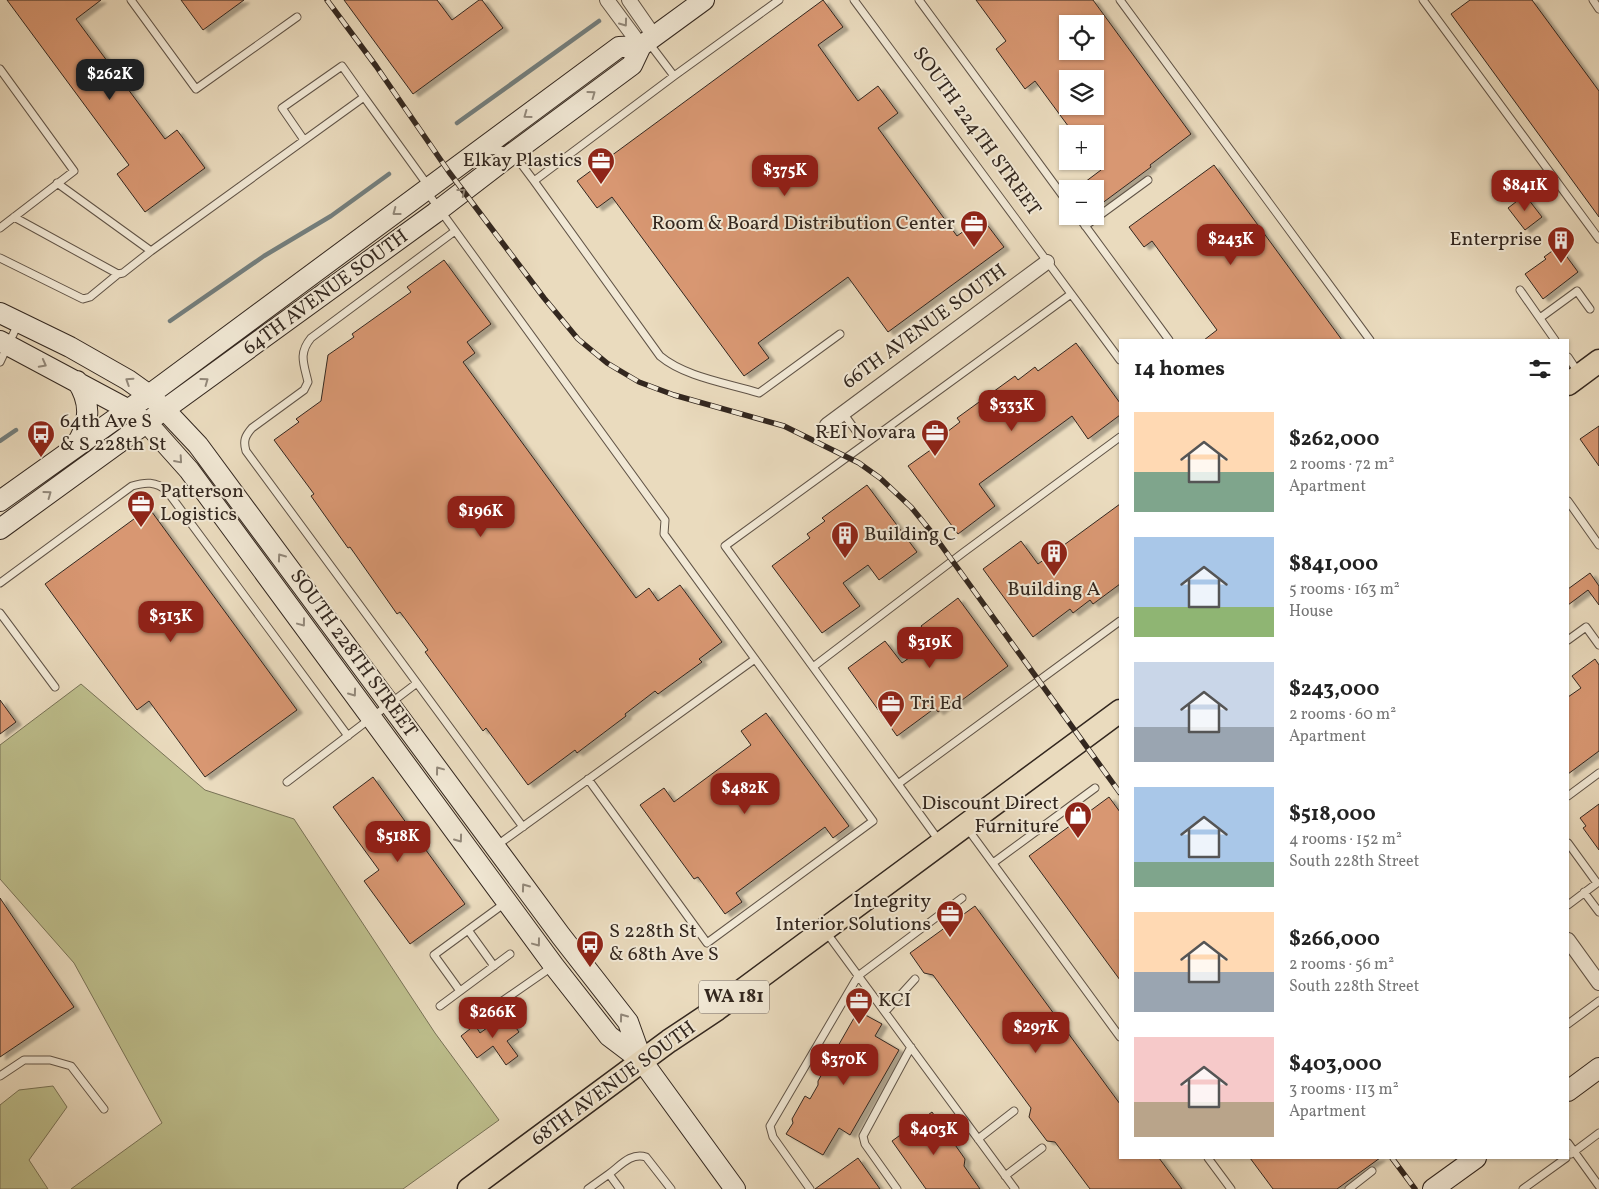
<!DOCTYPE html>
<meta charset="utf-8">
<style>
:root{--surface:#fff;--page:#f6f6f6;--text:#222;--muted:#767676;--accent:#8f2418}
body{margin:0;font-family:Vollkorn,serif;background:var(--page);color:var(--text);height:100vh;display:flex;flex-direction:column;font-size:19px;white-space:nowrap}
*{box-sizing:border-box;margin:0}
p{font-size:16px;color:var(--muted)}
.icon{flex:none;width:28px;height:28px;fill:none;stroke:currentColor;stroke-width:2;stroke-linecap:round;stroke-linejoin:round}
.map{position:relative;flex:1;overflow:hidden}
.side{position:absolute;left:1119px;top:339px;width:450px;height:820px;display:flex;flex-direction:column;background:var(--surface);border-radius:0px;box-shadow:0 1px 4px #0004}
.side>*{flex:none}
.controls{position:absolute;left:1059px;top:15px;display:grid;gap:10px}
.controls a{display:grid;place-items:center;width:45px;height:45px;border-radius:0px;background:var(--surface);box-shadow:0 1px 4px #0004;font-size:25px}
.price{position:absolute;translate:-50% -42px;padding:0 11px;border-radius:10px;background:var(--accent);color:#fff;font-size:16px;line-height:32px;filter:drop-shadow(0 1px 2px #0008)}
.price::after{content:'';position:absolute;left:50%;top:30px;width:15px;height:11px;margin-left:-8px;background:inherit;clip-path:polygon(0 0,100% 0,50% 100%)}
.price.on{background:#222;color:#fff}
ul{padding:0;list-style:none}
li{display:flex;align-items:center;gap:15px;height:125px;padding:0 15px}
li span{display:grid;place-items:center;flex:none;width:140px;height:100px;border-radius:0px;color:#555}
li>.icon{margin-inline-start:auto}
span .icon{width:60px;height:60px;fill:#fffc;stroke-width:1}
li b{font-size:21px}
h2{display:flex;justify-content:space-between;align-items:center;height:60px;padding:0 15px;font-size:21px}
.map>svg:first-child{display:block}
.green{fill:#bdbe8c;stroke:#787256}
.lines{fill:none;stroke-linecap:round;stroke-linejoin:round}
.stream{stroke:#737e7d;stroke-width:4.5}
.building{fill:#d89772;stroke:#33271f;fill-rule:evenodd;filter:url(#shadow)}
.lane-casing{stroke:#615447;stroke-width:9}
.street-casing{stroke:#615447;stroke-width:16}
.secondary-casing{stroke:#33271f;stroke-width:22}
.primary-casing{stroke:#33271f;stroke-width:25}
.lane{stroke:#f1e8d5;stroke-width:7}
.street{stroke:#f1e8d5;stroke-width:14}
.secondary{stroke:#f1e8d5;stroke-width:20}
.primary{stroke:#eadbbe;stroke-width:22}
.rail-casing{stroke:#33271f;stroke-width:5.5}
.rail{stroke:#f1e8d5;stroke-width:4;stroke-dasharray:11;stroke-linecap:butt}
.oneway{stroke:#92887a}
.labels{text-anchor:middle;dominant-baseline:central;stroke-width:4;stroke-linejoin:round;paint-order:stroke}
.shield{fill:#f1e8d5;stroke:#6c6156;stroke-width:1}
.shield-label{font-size:19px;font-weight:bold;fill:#33271f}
.street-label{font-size:20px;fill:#33271f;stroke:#f1e8d5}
.poi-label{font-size:20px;fill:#33271f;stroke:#f1e8d5;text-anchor:end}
</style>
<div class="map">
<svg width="1599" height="1189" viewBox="0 0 1599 1189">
<defs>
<filter id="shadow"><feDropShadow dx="5.5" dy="3" stdDeviation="1" flood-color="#0004"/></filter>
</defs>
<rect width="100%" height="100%" fill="#eadbbe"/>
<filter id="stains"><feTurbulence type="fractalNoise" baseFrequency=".004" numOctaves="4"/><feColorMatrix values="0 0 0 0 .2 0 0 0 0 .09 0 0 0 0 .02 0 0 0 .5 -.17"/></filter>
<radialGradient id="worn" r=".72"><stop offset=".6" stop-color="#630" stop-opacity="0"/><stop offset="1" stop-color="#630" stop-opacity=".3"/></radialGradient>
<path class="green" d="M81,684L205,790L294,819L435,1033L499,1120L403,1189H71L162,1123L74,963L0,879V745Z
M53,1086L67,1107L29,1160L48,1189H0V1105L19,1090Z"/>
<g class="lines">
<path class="stream" d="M457,123L599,21
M170,321L264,256L331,216L389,174
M0,441L16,430"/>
</g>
<path class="building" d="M7,0H101L76,19L165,139L177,130L205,168L145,212L117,174L129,165Z
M181,0H244L203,30Z
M344,0H437L452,20L479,0H482L503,28L413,94Z
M823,0L843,27L818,45L858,101L878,86L898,113L878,128L957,236L982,218L1004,247L888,332L848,277L758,343L769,358L744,376L612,197L597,208L577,181Z
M976,0H1093L1191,134L1150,165L1151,167L1101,204L1095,195V189H1090L1085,182L1101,170L1095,163V134H1074L1035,81L1025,89L996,49L1006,41ZM1068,24H1095V51H1068ZM1068,79H1095V106H1068Z
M1470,0H1532L1599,91V217L1451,14Z
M1214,165L1342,340H1204L1217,330L1152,241L1144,247L1129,227Z
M1525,195L1542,217L1525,230L1508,208Z
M1559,246L1578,272L1543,299L1525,274L1546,259L1544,257Z
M444,260L491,324L467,342L475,353L463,362L636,598L649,588L658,601L680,585L722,642L699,659L702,662L658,694L655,691L625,714L626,716L577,753L575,750L528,785L486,728L483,731L425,652L428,650L400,612L397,614L350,547L348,548L311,496L314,494L274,440L299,422L296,419L321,401L328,355L354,337L352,334L411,292L407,287Z
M1076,343L1120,403V415L1088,439L1072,416L979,484L995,506L958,534L908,466L946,439L943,435L960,422L957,418L1015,376L1018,380L1035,367L1038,371Z
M1599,426V466L1580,439Z
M867,485L917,552L879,580L868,565L843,583L860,606L822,633L772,566L810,538L807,534L825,521L822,518Z
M1120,504V584L1093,604L1090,600L1073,613L1070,609L1033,637L983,569L1021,541L1038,564Z
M149,508L297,710L205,777L149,701L137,710L45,584Z
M1590,573L1599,586V605L1588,590L1568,605V589Z
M958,598L1008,666L958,703L955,699L938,712L935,708L897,736L848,668L885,641L902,663L932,641L921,626Z
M1595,659L1599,665V751L1568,774V697L1581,688L1572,676Z
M0,700L16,722L0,734Z
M766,713L849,826L833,838L825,827L736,893L742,902L725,914L698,877L694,879L640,805L664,788L674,802L751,745L741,731Z
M373,777L465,904L410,944L364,881L379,870L333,807Z
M1109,797L1120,812V980L1029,856Z
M1599,804V850L1583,828L1586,826L1580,818Z
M0,898L74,1007L0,1057Z
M975,906L1120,1104V1158H1159L1182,1189H1090L1055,1142L1047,1141L1029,1117L1031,1108L933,975L924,973L910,953Z
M858,1011L882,1024L875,1036L899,1050L850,1135L839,1128L823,1155L786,1134L793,1123L792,1119L805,1096L810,1099L818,1085V1081Z
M506,1014L519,1032L507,1041L518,1056L506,1065L493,1046L477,1058L461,1036L475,1025L480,1033Z
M932,1112L965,1159L964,1166L980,1189H926L892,1141Z
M858,1158L880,1189H815L851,1163Z
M1250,1158H1380L1337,1189H1273Z"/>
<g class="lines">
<g class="lane-casing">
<path id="lane" d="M131,0L196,89L297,17
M854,0L1120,360
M919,0L1068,203
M1120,0L1370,340
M1423,0L1599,239
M1593,0L1599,9
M649,43L674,76
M0,69L74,171L0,228
M364,97L429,187
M489,151L500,150L513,153L534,181L674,76L779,0
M534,181L660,356C685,377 727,383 759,393L840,334
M57,183L151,251L364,97L342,66L282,108L304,140
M427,192L665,520L664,534L873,821L707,943L588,779
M1078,216L1169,340
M14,217L118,274L123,273L151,251
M1085,226L1148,180
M455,231L311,338C298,354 304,364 308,382L304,390L252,428C245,436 243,441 246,451L523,827
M0,258L83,299L90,297L118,274
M1520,290L1555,340
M1540,318L1577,291L1590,309
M1568,357L1578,372
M0,362L18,324
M843,413L859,435L872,439L1071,294
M872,439L725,546L898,784
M1568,501L1599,545
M0,583L132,486C145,482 156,481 167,491L348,736
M0,613L55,687
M1568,640L1586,627L1599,645
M813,667L964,552L1120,437
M287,782L417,683
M1568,796L1599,773
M967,828L1120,1037
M940,842L898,784L1120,621
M1568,843L1597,883L1568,905
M496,846L755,659
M993,863L1095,788
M1584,892L1599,912
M468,930L494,966
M826,932L1015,1189
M460,991L434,955L505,903
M440,1006L510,954
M488,1011L553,966
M885,1012L915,979
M1568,1024L1599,1001
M0,1076L24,1060H50L71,1066L104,1109
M978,1139L1014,1111
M1568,1143L1599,1186
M1571,1154L1599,1133
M1208,1158L1231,1189
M609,1174C620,1166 631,1152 646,1157L671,1189
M1005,1176L1042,1148
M588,1189L609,1174L620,1189
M810,1189L773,1137L770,1126L858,976L962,898
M897,1189L865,1144L863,1136L911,1047
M1349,1189L1372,1171
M1523,1189L1566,1158"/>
</g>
<g class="street-casing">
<path id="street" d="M607,0L641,46
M629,0L654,36
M827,425L1047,262
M1568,940L1599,983"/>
</g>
<g class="secondary-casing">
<path id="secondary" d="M0,313L70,347L128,380L149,395L165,410L198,445L561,936L628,1022L642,1061
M0,341L129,410L147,423L189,470L554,966L609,1036L642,1061L735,1189
M75,446C90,425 92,403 77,381
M0,501L149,395L619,47L641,46
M0,529L435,213L513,153L632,65L641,46L704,0
M1568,1091L1599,1068
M1433,1189L1476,1158"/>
</g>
<g class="primary-casing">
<path id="primary" d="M1568,384L1599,361
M469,1189L669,1041L717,1009L1120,711"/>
</g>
<use href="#lane" class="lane"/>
<use href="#street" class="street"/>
<use href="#secondary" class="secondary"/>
<use href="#primary" class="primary"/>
<g class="rail-casing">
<path id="rail" d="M327,0L376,66L449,172L544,298L578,339L607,363L639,382L674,395L784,426L859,463L880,478L911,507L933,534L1120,793
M1392,1158L1415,1189"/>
</g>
<use href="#rail" class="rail"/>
</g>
<defs><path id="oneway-chevron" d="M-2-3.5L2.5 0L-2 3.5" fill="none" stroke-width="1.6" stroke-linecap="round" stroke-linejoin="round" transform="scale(1.25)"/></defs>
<g class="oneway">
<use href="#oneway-chevron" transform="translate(624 23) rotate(54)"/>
<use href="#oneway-chevron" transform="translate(592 94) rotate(-36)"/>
<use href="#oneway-chevron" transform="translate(527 115) rotate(144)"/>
<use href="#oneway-chevron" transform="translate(462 192) rotate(-38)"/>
<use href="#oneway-chevron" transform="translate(396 212) rotate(143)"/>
<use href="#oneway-chevron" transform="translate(43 364) rotate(28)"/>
<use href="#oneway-chevron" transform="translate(129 381) rotate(-147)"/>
<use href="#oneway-chevron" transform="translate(205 381) rotate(-36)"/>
<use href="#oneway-chevron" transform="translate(179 460) rotate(49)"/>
<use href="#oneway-chevron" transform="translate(48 494) rotate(-36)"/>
<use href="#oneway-chevron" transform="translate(281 557) rotate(-126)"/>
<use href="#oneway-chevron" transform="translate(302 623) rotate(53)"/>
<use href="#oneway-chevron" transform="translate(353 693) rotate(54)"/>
<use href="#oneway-chevron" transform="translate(439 770) rotate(-127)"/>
<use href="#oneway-chevron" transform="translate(459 839) rotate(54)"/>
<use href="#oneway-chevron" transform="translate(525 887) rotate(-126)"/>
<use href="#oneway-chevron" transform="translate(537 943) rotate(53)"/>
<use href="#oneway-chevron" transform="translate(623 1017) rotate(-126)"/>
</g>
<defs>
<g id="office-pin" transform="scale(1.4375)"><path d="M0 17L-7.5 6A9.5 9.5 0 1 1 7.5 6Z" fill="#8f2418" stroke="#f1e8d5"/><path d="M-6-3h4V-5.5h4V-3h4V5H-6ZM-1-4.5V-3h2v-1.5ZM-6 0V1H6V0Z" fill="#fff"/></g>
<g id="building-pin" transform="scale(1.4375)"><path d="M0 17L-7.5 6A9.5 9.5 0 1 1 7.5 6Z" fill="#8f2418" stroke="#f1e8d5"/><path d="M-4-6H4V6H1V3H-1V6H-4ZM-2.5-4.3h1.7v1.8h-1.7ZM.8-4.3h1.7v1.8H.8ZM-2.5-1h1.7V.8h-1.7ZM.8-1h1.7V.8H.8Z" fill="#fff"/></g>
<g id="bus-pin" transform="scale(1.4375)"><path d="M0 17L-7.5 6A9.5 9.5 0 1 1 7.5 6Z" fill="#8f2418" stroke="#f1e8d5"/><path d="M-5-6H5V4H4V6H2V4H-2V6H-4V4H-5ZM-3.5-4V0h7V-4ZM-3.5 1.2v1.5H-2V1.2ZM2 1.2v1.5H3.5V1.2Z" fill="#fff"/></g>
<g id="shop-pin" transform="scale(1.4375)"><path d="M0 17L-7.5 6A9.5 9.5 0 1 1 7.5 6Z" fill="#8f2418" stroke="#f1e8d5"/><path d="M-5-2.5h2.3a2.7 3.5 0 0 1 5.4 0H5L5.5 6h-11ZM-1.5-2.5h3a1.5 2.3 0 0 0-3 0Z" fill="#fff"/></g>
</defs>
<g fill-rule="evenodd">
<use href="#office-pin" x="601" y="161"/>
<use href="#office-pin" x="974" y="224"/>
<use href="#building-pin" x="1561" y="240"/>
<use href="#office-pin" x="935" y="433"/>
<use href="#bus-pin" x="41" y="434"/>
<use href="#office-pin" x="141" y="504"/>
<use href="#building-pin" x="845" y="535"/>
<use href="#building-pin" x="1054" y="553"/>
<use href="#office-pin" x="891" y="704"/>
<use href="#shop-pin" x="1078" y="815"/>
<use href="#office-pin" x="950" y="914"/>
<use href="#bus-pin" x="590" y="944"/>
<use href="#office-pin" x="859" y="1001"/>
</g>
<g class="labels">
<rect class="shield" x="699" y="980.5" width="70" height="33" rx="4"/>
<g class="shield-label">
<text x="734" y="997">WA 181</text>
</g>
<g class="street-label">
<text transform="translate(976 132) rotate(54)">SOUTH 224TH STREET</text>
<text transform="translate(326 293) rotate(-36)">64TH AVENUE SOUTH</text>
<text transform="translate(925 327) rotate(-36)">66TH AVENUE SOUTH</text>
<text transform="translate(353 654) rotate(54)">SOUTH 228TH STREET</text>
<text transform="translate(614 1084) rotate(-36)">68TH AVENUE SOUTH</text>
</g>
<g class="poi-label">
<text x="582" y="161">Elkay Plastics</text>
<text x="955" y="224">Room &amp; Board Distribution Center</text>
<text x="1542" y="240">Enterprise</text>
<text x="60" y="422" text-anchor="start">64th Ave S<tspan x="60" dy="23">&amp; S 228th St</tspan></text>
<text x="916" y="433">REI Novara</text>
<text x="160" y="492" text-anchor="start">Patterson<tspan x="160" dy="23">Logistics</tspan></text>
<text x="864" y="535" text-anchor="start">Building C</text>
<text x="1054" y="590" text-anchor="middle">Building A</text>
<text x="910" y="704" text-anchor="start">Tri Ed</text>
<text x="1059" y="804">Discount Direct<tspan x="1059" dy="23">Furniture</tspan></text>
<text x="931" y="902">Integrity<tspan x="931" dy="23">Interior Solutions</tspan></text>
<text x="609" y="932" text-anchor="start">S 228th St<tspan x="609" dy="23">&amp; 68th Ave S</tspan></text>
<text x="878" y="1001" text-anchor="start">KCI</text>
</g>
</g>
<rect width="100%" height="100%" filter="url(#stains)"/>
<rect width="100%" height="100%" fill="url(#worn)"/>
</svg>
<div class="controls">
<a><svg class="icon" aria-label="locate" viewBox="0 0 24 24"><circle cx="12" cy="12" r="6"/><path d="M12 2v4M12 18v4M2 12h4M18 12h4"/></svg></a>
<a><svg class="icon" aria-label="layers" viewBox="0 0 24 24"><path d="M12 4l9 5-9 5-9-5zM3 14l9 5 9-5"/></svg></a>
<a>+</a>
<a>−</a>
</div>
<b class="price on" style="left:110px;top:101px">$262K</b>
<b class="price" style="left:785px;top:197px">$375K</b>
<b class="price" style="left:1525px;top:212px">$841K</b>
<b class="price" style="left:1231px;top:266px">$243K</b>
<b class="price" style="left:1012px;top:432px">$333K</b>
<b class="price" style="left:481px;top:538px">$196K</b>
<b class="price" style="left:171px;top:643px">$313K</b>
<b class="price" style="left:930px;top:669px">$319K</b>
<b class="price" style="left:745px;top:815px">$482K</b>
<b class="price" style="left:398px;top:863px">$518K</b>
<b class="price" style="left:493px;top:1039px">$266K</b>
<b class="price" style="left:1036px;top:1054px">$297K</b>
<b class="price" style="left:844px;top:1086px">$370K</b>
<b class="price" style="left:934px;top:1156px">$403K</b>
<section class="side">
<h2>14 homes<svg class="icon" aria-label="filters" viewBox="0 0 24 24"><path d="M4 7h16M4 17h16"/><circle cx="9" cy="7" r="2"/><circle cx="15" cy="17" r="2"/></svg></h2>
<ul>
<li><span style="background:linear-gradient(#ffd9b3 60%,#7fa58c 0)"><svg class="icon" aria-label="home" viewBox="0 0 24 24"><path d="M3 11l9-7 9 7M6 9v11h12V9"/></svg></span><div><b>$262,000</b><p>2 rooms · 72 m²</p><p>Apartment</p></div></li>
<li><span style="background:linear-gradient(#a9c7e8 70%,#8fb573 0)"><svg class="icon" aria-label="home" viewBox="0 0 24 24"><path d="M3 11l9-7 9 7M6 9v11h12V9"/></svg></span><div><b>$841,000</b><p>5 rooms · 163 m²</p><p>House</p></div></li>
<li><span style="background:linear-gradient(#c9d6e8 65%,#9aa5b1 0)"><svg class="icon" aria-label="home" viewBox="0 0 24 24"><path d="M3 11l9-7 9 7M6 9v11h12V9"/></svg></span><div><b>$243,000</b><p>2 rooms · 60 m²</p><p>Apartment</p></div></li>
<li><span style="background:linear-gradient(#a9c7e8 75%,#7fa58c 0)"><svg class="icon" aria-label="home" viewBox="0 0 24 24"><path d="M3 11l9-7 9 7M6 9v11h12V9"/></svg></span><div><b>$518,000</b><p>4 rooms · 152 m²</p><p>South 228th Street</p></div></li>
<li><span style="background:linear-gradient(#ffd9b3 60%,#9aa5b1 0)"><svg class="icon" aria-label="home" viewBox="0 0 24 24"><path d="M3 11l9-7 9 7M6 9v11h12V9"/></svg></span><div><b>$266,000</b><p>2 rooms · 56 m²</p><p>South 228th Street</p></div></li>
<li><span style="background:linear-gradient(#f6c9c9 65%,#b9a48a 0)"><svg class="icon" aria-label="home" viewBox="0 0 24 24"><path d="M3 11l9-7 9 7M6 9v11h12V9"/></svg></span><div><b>$403,000</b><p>3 rooms · 113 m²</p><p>Apartment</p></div></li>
</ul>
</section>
</div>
